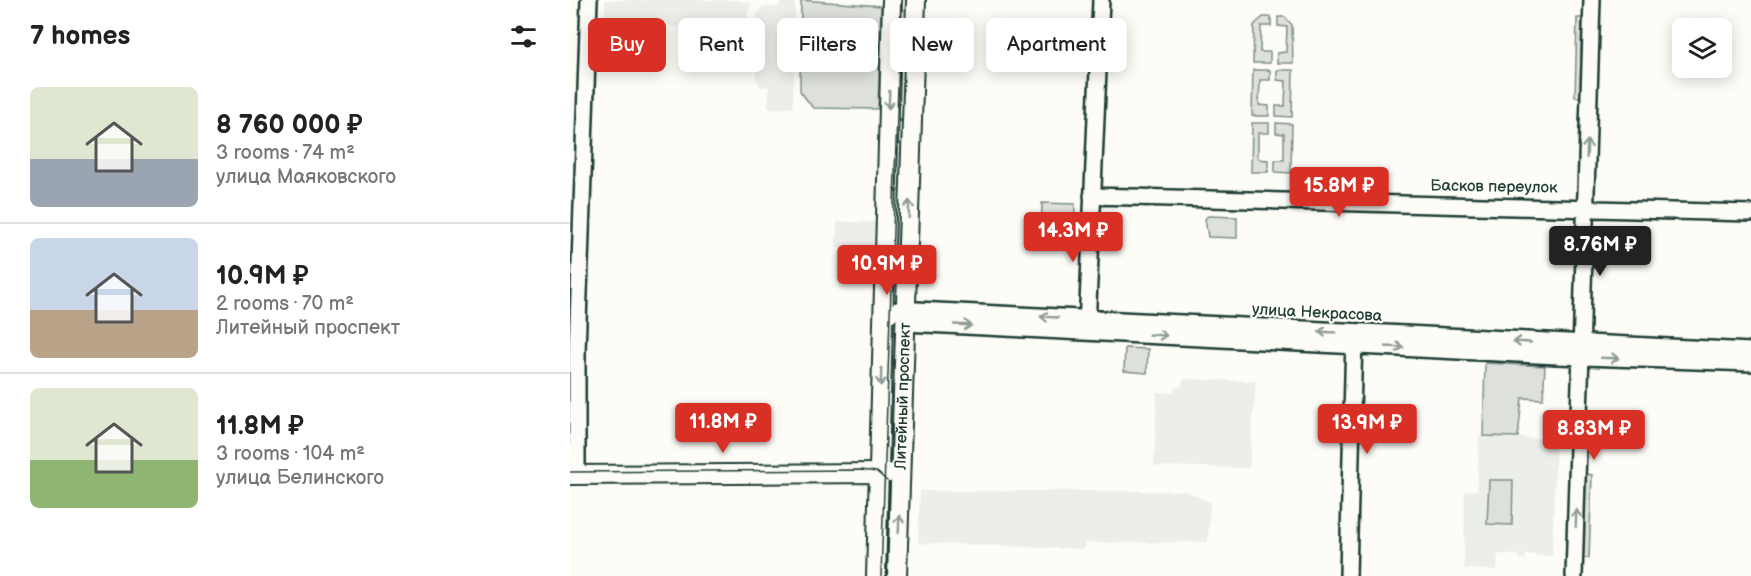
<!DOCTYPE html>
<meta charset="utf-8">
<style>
:root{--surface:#fff;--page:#f6f6f6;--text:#222;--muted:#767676;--line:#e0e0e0;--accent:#d93025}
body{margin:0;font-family:"Balsamiq Sans",sans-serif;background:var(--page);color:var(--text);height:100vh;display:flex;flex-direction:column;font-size:22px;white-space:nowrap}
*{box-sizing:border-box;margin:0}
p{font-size:20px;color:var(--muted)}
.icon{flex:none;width:33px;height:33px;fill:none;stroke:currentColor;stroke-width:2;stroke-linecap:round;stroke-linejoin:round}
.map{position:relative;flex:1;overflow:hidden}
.drawer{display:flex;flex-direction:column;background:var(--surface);width:570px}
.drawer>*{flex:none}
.hud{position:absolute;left:18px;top:18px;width:570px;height:54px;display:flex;gap:12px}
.controls{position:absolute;left:1102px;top:18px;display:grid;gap:12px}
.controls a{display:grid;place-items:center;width:60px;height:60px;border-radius:9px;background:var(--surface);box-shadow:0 3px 15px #0003;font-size:30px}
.price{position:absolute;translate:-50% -51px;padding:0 14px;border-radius:6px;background:var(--accent);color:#fff;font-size:20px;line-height:39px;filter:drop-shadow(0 2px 3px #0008)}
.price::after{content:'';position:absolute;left:50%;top:36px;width:18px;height:14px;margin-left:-9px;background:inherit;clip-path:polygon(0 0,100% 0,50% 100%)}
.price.current{background:#222;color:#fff}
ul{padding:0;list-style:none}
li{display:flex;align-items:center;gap:18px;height:150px;padding:0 30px}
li+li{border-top:2px solid var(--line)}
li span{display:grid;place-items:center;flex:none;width:168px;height:120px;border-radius:9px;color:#555}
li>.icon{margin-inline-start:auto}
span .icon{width:72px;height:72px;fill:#fffc;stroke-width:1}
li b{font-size:26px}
h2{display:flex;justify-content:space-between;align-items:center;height:72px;padding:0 30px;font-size:26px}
.pill{padding:0 21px;border-radius:9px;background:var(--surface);box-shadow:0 3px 15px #0003;font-size:21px;line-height:54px}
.pill.current{background:var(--accent);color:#fff}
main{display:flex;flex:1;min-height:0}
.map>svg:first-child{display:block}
.built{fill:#eceee9}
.green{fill:#dde0db;stroke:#7e8e88;stroke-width:1.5}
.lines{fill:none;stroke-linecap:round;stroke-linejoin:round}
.minor-casing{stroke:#1f3d34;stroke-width:20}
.major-casing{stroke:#1f3d34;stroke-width:22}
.minor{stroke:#fdfcf7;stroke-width:15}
.major{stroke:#fdfcf7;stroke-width:18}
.tram{stroke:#1f3d34;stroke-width:1.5}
.oneway{stroke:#8e9c96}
.labels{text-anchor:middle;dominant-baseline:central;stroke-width:4.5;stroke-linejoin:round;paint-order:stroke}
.street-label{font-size:16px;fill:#1f3d34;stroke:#fdfcf7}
</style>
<main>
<section class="drawer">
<h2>7 homes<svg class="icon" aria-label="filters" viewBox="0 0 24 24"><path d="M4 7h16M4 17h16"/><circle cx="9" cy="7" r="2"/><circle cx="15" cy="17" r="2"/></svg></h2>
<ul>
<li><span style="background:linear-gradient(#dfe7d0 60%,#9aa5b1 0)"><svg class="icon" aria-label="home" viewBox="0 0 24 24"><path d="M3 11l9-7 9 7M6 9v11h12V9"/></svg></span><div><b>8 760 000 ₽</b><p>3 rooms · 74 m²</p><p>улица Маяковского</p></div></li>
<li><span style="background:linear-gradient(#c9d6e8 60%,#b9a48a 0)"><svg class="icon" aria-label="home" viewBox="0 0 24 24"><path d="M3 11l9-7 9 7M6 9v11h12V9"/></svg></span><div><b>10.9M ₽</b><p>2 rooms · 70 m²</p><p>Литейный проспект</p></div></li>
<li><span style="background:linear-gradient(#dfe7d0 60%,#8fb573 0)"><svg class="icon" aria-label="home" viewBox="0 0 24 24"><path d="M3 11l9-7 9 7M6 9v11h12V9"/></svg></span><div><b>11.8M ₽</b><p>3 rooms · 104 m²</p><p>улица Белинского</p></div></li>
</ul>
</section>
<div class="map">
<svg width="1181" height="576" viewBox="0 0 1181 576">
<rect width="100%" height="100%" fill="#fdfcf7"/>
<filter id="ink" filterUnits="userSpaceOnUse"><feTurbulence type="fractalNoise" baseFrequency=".0167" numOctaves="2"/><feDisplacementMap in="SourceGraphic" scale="12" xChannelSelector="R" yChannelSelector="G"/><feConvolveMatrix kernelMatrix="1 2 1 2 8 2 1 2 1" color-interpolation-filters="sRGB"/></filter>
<g filter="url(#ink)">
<path class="built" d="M35,0H166L181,3L171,37L35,16Z
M210,0H225L223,108H198L199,87H190L186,77L187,13H190V7H210Z
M267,222H305L304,248L266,247Z
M613,379L686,381L679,468L584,466L587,392L604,393V388L612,387Z
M909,436L986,439L982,556L956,554L955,560L949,559V555L928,554L927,570L894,569L895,491L907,490Z
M350,491H615L640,502L638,542L514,543V549L348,543Z"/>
<path class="green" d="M231,0L311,6L308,109L243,108L230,91Z
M693,17H701V26H691L690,52H700V63H683L684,25Z
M708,17H715L722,25L723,63H707V53L716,52L717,27L708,26Z
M1007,18H1012L1010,97H1005Z
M683,70H700V80H690L689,105L699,106V116H682Z
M707,70H723L722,117L706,116V106H715L716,81L707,80Z
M682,123H699V133H688V159L698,160V172H681Z
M706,123L722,124L721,173L705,172V160H714V134L706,133Z
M472,203L505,204L504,240L471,239Z
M638,216L667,217V238L638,237L635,219Z
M555,348L578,349L577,373L554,371Z
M915,363L975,366L973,399L952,398L948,437L913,436Z
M1016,474L1022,475L1019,558H1013Z
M919,480H943L942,525L917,524Z"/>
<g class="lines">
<g class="minor-casing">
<path id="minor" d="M522,196L1181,213
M313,318L327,310H346L1181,351
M335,323L987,356L1181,363
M517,328L531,0
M7,474V352L19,0
M778,576L784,336
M1004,576L1022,0"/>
</g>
<g class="major-casing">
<g id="major">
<path d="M0,475L319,473"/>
<path d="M306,576L322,0"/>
<path id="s1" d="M327,576L346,0"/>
</g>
</g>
<use href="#minor" class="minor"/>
<use href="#major" class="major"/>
<path class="tram" d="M0,472L291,470L307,472L317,481
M311,576L331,0"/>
</g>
<defs><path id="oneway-shaft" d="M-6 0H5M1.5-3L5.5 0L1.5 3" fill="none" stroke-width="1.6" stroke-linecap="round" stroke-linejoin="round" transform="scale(1.5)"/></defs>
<g class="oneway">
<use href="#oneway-shaft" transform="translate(319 100) rotate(92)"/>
<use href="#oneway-shaft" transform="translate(1017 149) rotate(-88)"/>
<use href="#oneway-shaft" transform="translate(339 209) rotate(-88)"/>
<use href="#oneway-shaft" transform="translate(479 317) rotate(-177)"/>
<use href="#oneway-shaft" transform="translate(393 325) rotate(3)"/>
<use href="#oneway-shaft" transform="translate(757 332) rotate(-177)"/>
<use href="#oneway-shaft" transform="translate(588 335) rotate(3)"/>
<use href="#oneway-shaft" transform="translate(952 342) rotate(-177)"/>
<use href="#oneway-shaft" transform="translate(825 347) rotate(3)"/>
<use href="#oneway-shaft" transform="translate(1040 358) rotate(2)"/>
<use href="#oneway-shaft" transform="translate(311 377) rotate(92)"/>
<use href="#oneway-shaft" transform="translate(1006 518) rotate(-88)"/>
<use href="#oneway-shaft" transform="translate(329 524) rotate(-88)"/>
</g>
</g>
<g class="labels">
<g class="street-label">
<text transform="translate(924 187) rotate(1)">Басков переулок</text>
<text transform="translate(747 313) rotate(3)">улица Некрасова</text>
<text stroke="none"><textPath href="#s1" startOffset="180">Литейный проспект</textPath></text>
</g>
</g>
</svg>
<div class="controls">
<a><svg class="icon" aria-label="layers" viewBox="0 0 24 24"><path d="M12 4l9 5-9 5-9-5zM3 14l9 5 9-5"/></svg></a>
</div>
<b class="price" style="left:769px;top:218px">15.8M ₽</b>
<b class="price" style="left:503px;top:263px">14.3M ₽</b>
<b class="price current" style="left:1030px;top:277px">8.76M ₽</b>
<b class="price" style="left:317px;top:296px">10.9M ₽</b>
<b class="price" style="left:153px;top:454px">11.8M ₽</b>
<b class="price" style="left:797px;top:455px">13.9M ₽</b>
<b class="price" style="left:1024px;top:461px">8.83M ₽</b>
<div class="hud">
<a class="pill current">Buy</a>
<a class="pill">Rent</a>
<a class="pill">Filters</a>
<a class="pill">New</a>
<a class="pill">Apartment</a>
</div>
</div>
</main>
